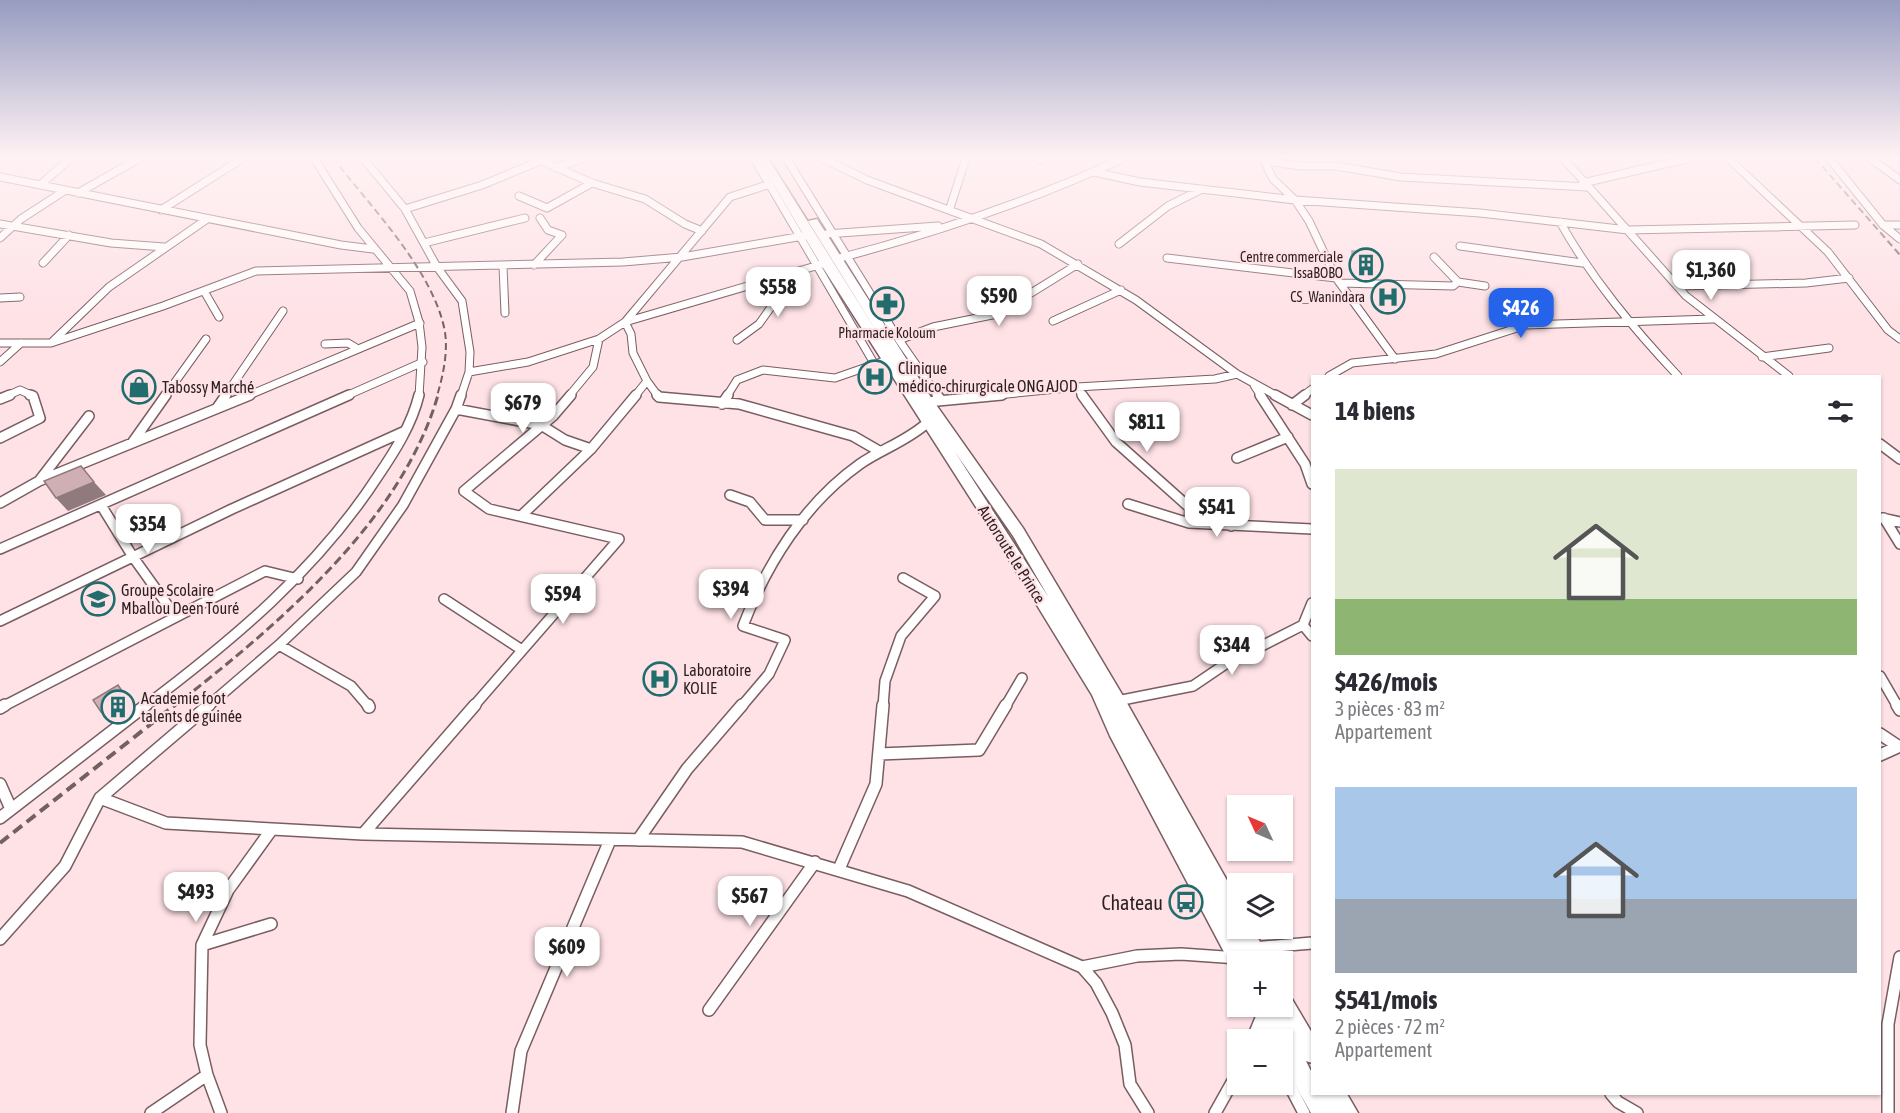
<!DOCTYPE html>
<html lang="fr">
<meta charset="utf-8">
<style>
:root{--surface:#fff;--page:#f2f2f3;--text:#2b2b33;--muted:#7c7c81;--accent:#2563eb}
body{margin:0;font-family:"Asap Condensed",sans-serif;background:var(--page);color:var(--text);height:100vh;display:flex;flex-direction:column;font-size:22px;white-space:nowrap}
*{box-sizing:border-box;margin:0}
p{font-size:20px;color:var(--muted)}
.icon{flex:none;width:33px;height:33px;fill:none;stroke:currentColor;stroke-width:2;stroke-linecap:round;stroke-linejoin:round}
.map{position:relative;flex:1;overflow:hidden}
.side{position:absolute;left:1311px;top:375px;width:570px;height:720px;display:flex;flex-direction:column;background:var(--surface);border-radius:0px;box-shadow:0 2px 4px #0004}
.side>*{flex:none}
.needle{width:39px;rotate:314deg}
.fabs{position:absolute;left:1227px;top:795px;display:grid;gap:12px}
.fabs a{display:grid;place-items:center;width:66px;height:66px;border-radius:0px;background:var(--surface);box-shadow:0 2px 4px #0004;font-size:30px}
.price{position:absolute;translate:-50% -51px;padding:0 14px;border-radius:12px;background:#fff;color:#222;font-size:20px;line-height:39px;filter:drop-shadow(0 2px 3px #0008)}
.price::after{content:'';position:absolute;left:50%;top:36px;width:18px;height:14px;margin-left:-9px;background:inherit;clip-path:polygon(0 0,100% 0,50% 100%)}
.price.selected{background:var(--accent);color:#fff}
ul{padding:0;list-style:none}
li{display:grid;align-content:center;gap:12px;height:318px;padding:0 24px}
li span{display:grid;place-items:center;height:186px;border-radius:0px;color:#555}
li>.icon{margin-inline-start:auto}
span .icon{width:108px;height:108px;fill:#fffc;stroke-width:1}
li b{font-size:26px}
h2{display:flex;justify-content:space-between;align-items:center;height:72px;padding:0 24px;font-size:26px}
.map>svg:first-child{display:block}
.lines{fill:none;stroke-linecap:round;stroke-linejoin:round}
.street-far2-casing{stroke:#7a5d61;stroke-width:9}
.street-far1-casing{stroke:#7a5d61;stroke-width:12}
.street-casing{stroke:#7a5d61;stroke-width:14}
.primary-casing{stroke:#7a5d61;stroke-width:3}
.street-far2{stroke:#fff;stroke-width:7}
.street-far1{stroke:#fff;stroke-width:9}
.street{stroke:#fff;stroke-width:11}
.primary{fill:#fff;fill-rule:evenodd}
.rail-far2{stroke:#726063;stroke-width:2;stroke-dasharray:7 4;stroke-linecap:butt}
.rail-far1{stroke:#726063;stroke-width:3;stroke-dasharray:9 4.5;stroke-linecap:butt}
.rail{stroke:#726063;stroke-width:4;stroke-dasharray:11 6;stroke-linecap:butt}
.wall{fill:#b2969a}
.shaded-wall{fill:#917a7d}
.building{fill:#cfafb3;stroke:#917a7d;stroke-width:1.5}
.labels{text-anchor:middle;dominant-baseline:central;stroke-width:4.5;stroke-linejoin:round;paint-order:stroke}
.far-poi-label{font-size:14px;fill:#2c1f21;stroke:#fee2e6;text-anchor:end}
.poi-label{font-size:16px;fill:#2c1f21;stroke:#fee2e6;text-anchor:start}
.street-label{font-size:16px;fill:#2c1f21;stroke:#fee2e6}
.near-poi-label{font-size:20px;fill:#2c1f21;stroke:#fee2e6;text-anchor:end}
</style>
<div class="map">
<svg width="1900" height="1113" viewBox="0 0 1900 1113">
<rect width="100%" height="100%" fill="#fee2e6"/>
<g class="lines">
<g class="street-far2-casing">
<path id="street-far2" d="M314,158L358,228L410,291L419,322L422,347L419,396
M363,158L405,209L437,267L462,301L470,352L469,372L461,396
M535,158L592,183L645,199L685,224L702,231
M754,158L875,365
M786,158L899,340L938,396
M822,158L867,180L1041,244L1136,300L1237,374L1277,396
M1037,158L1041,160
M1263,158L1273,179L1295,200L1309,221L1336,278L1395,359
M1563,158L1686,296L1789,376
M1728,158L1828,252L1888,330L1900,339
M1829,158L1883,225L1900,239
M1870,158L1900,180
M1265,161L1301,166H1336L1401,177L1587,187
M556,168L583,158
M1094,172L1140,182L1295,200L1480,213L1628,230L1855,225
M0,177L341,245L373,249
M1583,183L1690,158
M40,185L71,158
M78,193L140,158
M519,196L547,208L592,183
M950,208L966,158
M405,209L482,185L540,161
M161,210L243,158
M1560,222C1592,279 1633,328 1678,376
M0,224L111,243L164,247
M1883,225H1900
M826,234L938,226
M0,238L21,219L64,191
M424,243L525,218
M1119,244L1168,206L1202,189
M1460,246L1582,263
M1434,257L1458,282
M1167,258L1336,278
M836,259C935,233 1031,201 1124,158
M43,263L69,235
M534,265L562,235L548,230L540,218
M503,266L505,313
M1341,283L1453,286L1458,282L1485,286
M1677,286L1806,283L1849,278
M204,291L219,317
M0,298L20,297
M1053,321L1121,290
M737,340L759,324L796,272
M899,340L933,327L997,314L1078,264
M53,341L109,287L207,219
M0,343H51L163,306L256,271L623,262L682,257L809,235
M325,344L348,343L358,349
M1762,357L1829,348
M0,362L21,343
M469,372L528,362L599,339L625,322L730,197L770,184
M1329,376L1352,363L1436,354L1526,325L1713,319
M647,381L658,396
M1254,385L1261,396
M1077,387L1083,396
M7,396L20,390L33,396
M165,396L206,339
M225,396L283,311
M247,396L420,323
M346,396L423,362
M569,396L593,367L599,339
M635,396L647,381L633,353L631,334L625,322L826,263
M727,396L737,380L763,370L835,378L887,360
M987,396L1077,387L1215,379L1237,374
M1303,396L1312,389"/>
</g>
<g class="street-far1-casing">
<path id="street-far1" d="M657,395L659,397L739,404L853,436L879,451
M937,395L941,400
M1082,395L1116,442L1190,508L1189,523
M1260,395L1305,464L1312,484
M1275,395L1312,415
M0,399L10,395
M927,402L1002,395
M722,404L728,395
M1292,405L1305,395
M217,408L226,395
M456,409L541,425L565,440L591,449
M0,438L40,418L33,396L30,395
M132,443L166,395
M1880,444L1900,459
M1237,458L1288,437
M39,481L250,395
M730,495L750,502L765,520H803
M1226,499L1231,526
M0,503L39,481L89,416
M1128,504L1189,523L1312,529
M101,505L133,557L176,617
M521,516L591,449L636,395
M1882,518L1900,522
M1884,518L1900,544
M0,549L349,395
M444,599L522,650
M0,621L232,509L405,431
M1303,625L1312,636
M279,645L351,686L369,707
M1880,676L1898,707
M1117,701L1193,686L1224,665L1303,625L1312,603
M2,707L265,571L298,579
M144,707C233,640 317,570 378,476C395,451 412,424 419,395
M207,707L279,645L356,572L403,505L456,409L461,395
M473,707L619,539L489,509L464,491L553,416L571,395
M741,707L769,674L785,640L743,626C767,563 805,503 860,464C882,449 907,441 927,423
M883,707L885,681L901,636L935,596L903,578
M1005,707L1022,678"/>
</g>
<g class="street-casing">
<path id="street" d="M368,705L369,707
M1897,705L1900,710
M0,708L5,705
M1880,734L1898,746
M879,754L979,750L1006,705
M1880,755L1900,746
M0,784L11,809
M100,798L166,823L363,834L742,842L908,891L1082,967L1137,956L1181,954L1238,958
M0,818L146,705
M363,834L475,705
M638,840L687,769L742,705
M839,869L876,784L883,705
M271,924L202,945L228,890L272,829
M0,939L65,866L100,798L209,705
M202,945L200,1045L207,1075L221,1113
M1252,948L1312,943
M1082,967L1096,983L1112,1013L1125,1045L1130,1084L1148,1113
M709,1010L815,862
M1259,1025L1266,1040
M1252,1040L1264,1011
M1282,1071L1304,1113
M1611,1094L1618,1102L1637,1113
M151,1113L207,1075
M512,1113L521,1051L610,840
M1215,1113L1238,1072
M1888,1113V1024L1900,957"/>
</g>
<g class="primary-casing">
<path id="primary" d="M758,158H768L882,340L808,221L817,219L932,399L1023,528L1123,696L1238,900V928H1253L1270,962H1238V971L1233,969L1110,736L1092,695L997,540L820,263ZM955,452L1013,536L1049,598Z
M1282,991L1289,994L1312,1033V1063L1306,1061L1312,1073V1094H1347L1358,1113H1311L1282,1062V1040H1270L1254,1006H1282Z"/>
</g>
<use href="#street-far2" class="street-far2"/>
<use href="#street-far1" class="street-far1"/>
<use href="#street" class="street"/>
<use href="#primary" class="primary"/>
<path class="rail-far2" d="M333,158C370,206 434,271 445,332C448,353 443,376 437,396
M1815,158L1900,255"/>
<path class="rail-far1" d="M173,707C274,628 401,523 438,395"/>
<path class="rail" d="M0,843L175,705"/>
</g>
<path class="wall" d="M1352,251L1379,262L1376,270L1350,268L1349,260Z"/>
<path class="shaded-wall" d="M94,482L106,495L68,511L56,498Z
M118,685L126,694L134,705L110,721L101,712Z"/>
<path class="building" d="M1352,251L1378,253L1379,262L1353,259Z
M81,466L94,482L56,498L44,481Z
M118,685L125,696L101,712L93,700Z"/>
<linearGradient id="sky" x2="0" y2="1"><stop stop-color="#979cc0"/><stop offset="0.5" stop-color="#fff2f4"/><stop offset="1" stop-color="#fff2f4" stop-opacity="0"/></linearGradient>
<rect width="1900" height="314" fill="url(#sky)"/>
<defs>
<g id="building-ring" transform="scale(1.725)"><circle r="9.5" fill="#fee2e6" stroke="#216d6d" stroke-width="1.5"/><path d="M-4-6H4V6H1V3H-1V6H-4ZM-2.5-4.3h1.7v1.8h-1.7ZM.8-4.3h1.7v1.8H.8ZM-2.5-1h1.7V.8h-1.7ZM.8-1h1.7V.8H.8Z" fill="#216d6d"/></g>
<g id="hospital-ring" transform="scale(1.725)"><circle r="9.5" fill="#fee2e6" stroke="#216d6d" stroke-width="1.5"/><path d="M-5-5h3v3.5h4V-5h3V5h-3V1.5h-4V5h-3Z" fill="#216d6d"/></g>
<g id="pharmacy-ring" transform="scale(1.725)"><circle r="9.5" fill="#fee2e6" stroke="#216d6d" stroke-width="1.5"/><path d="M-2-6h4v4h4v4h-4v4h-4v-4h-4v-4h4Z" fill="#216d6d"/></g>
<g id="shop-ring" transform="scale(1.725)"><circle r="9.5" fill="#fee2e6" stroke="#216d6d" stroke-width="1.5"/><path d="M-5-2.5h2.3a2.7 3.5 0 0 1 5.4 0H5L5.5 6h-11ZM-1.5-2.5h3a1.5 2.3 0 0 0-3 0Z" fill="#216d6d"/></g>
<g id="school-ring" transform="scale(1.725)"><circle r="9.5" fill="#fee2e6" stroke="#216d6d" stroke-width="1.5"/><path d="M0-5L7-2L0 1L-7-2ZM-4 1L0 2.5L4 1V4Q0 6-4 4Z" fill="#216d6d"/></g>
<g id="bus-ring" transform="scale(1.725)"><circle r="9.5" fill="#fee2e6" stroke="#216d6d" stroke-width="1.5"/><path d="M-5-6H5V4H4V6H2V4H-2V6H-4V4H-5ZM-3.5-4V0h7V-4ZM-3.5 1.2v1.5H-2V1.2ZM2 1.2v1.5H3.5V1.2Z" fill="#216d6d"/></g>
</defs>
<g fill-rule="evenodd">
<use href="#building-ring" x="1366" y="265"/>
<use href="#hospital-ring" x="1388" y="297"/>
<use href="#pharmacy-ring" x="887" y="304"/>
<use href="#hospital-ring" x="875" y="377"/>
<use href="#shop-ring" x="139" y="387"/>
<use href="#school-ring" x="98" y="599"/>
<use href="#hospital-ring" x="660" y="679"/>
<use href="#building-ring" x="118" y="707"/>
<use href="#bus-ring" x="1186" y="902"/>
</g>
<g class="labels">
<g class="far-poi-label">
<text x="1343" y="257">Centre commerciale<tspan x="1343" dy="16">IssaBOBO</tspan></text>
<text x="1365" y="297">CS_Wanindara</text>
<text x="887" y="333" text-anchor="middle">Pharmacie Koloum</text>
</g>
<g class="poi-label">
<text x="898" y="368">Clinique<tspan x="898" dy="18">médico-chirurgicale ONG AJOD</tspan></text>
<text x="162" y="387">Tabossy Marché</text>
<text x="121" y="590">Groupe Scolaire<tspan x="121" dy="18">Mballou Deen Touré</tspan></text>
<text x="683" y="670">Laboratoire<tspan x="683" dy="18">KOLIE</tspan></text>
<text x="141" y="698">Academie foot<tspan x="141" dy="18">talents de guinée</tspan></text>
</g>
<g class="street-label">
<text transform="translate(1012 554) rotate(58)">Autoroute le Prince</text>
</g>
<g class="near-poi-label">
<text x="1163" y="902">Chateau</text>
</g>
</g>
</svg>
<div class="fabs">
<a><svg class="needle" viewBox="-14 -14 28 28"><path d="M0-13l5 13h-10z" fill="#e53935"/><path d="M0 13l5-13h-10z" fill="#7c7c81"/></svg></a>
<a><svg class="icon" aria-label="layers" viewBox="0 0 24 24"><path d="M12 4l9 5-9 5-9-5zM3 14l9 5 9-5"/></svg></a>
<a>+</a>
<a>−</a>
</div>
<b class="price" style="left:1711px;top:301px">$1,360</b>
<b class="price" style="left:778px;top:318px">$558</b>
<b class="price" style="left:999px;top:327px">$590</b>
<b class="price selected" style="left:1521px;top:339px">$426</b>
<b class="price" style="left:523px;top:434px">$679</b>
<b class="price" style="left:1147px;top:453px">$811</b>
<b class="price" style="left:1217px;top:538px">$541</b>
<b class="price" style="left:148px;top:555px">$354</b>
<b class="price" style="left:731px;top:620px">$394</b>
<b class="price" style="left:563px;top:625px">$594</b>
<b class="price" style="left:1232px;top:676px">$344</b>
<b class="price" style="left:196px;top:923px">$493</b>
<b class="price" style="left:750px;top:927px">$567</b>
<b class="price" style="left:567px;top:978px">$609</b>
<section class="side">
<h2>14 biens<svg class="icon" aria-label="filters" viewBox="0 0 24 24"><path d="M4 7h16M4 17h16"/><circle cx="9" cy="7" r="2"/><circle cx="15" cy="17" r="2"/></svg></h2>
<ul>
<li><span style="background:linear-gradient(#dfe7d0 70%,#8fb573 0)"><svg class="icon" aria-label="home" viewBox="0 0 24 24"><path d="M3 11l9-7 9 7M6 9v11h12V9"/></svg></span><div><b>$426/mois</b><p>3 pièces · 83 m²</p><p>Appartement</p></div></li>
<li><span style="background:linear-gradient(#a9c7e8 60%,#9aa5b1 0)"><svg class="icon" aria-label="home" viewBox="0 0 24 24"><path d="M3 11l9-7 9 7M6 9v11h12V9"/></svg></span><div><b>$541/mois</b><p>2 pièces · 72 m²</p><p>Appartement</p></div></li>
</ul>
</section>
</div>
